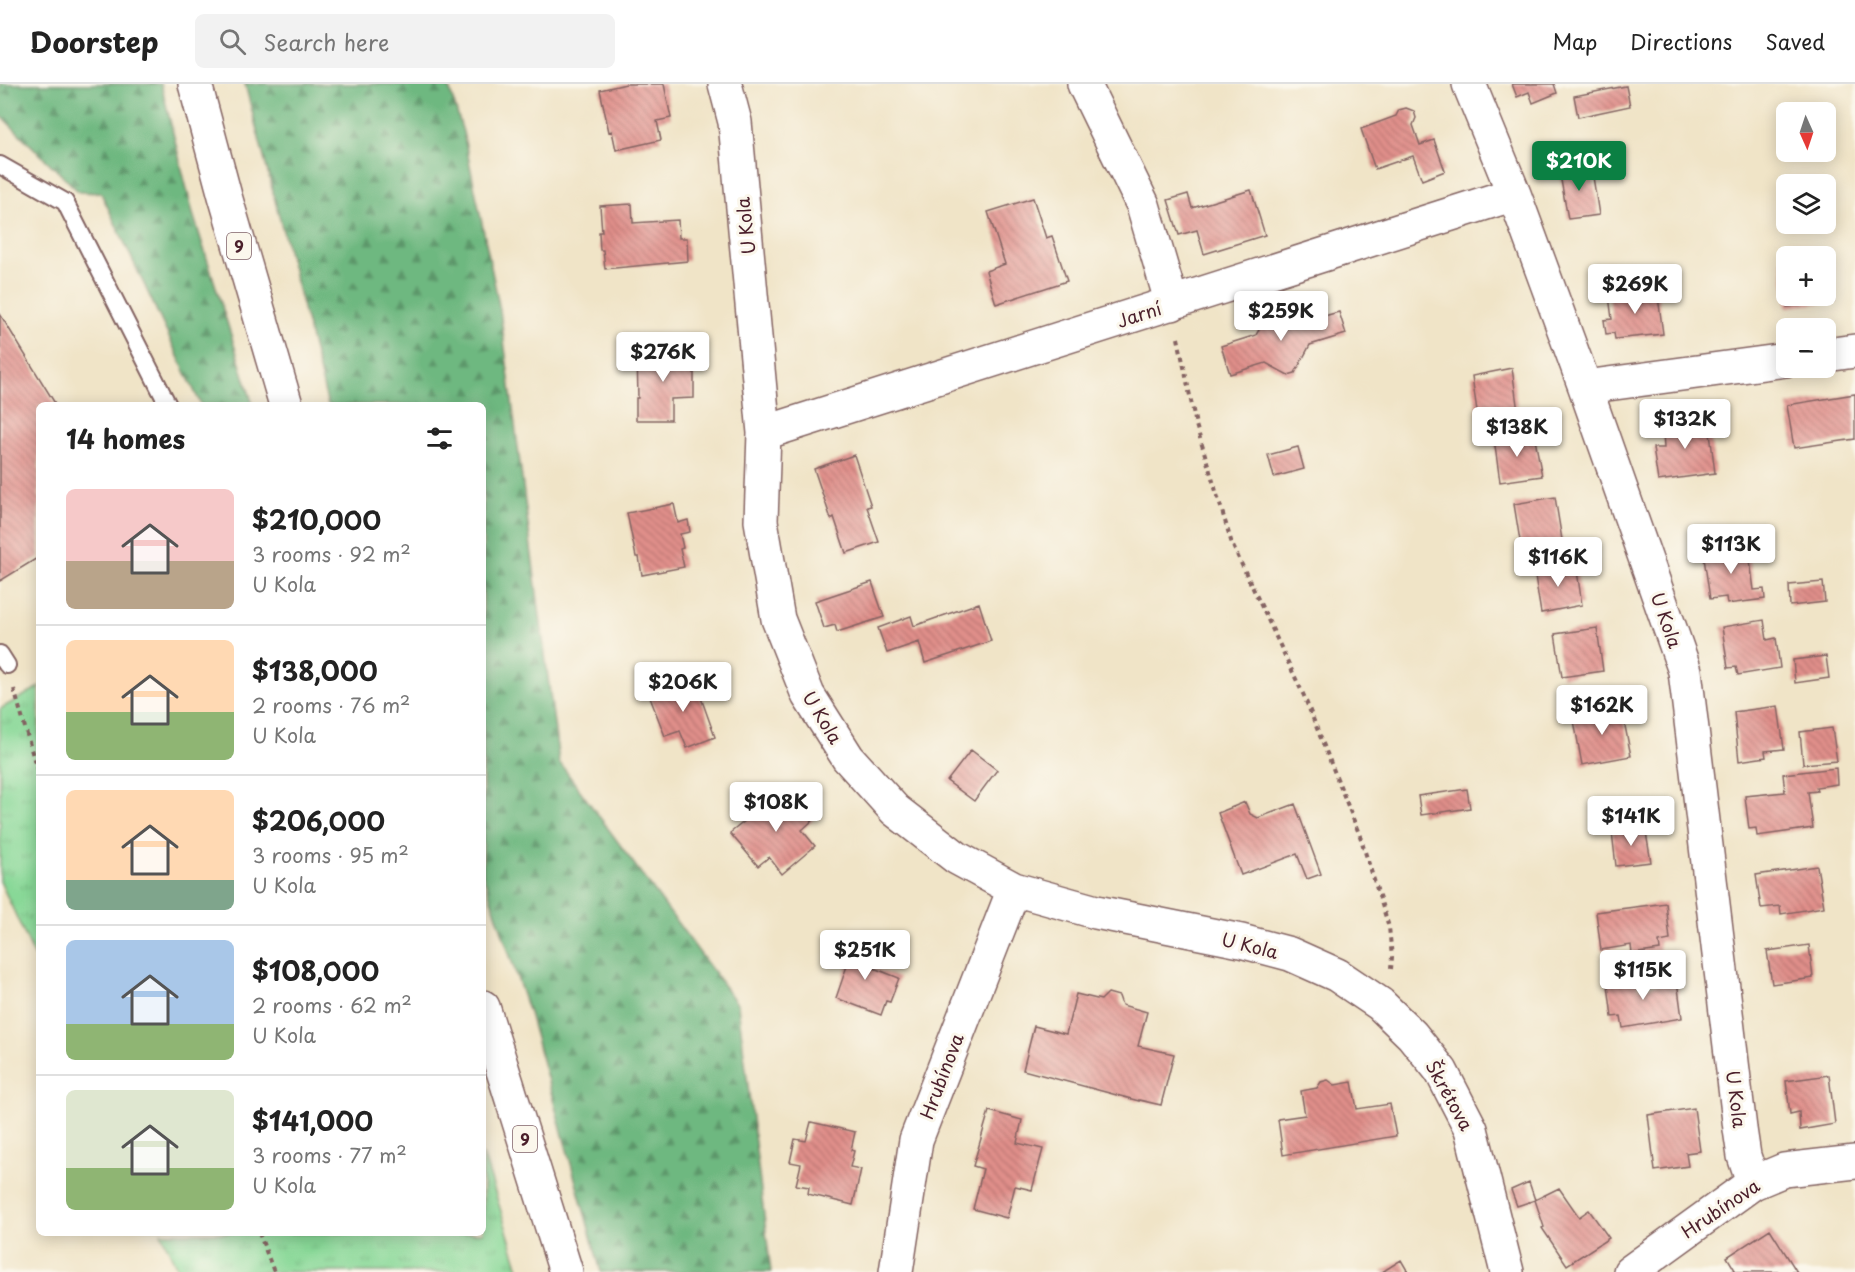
<!DOCTYPE html>
<meta charset="utf-8">
<style>
:root{--surface:#fff;--page:#f2f2f2;--text:#222;--muted:#767676;--line:#e0e0e0;--accent:#0b8043}
body{margin:0;font-family:"Playpen Sans",sans-serif;background:var(--page);color:var(--text);height:100vh;display:flex;flex-direction:column;font-size:22px;white-space:nowrap}
*{box-sizing:border-box;margin:0}
p{font-size:20px;color:var(--muted)}
.icon{flex:none;width:33px;height:33px;fill:none;stroke:currentColor;stroke-width:2;stroke-linecap:round;stroke-linejoin:round}
.map{position:relative;flex:1;overflow:hidden}
.drawer{position:absolute;left:36px;top:318px;width:450px;height:834px;display:flex;flex-direction:column;background:var(--surface);border-radius:9px;box-shadow:0 3px 15px #0003}
.drawer>*{flex:none}
.needle{width:39px;rotate:177deg}
.buttons{position:absolute;left:1776px;top:18px;display:grid;gap:12px}
.buttons a{display:grid;place-items:center;width:60px;height:60px;border-radius:9px;background:var(--surface);box-shadow:0 3px 15px #0003;font-size:30px}
.price{position:absolute;translate:-50% -51px;padding:0 14px;border-radius:6px;background:#fff;color:#222;font-size:20px;line-height:39px;filter:drop-shadow(0 2px 3px #0008)}
.price::after{content:'';position:absolute;left:50%;top:36px;width:18px;height:14px;margin-left:-9px;background:inherit;clip-path:polygon(0 0,100% 0,50% 100%)}
.price.active{background:var(--accent);color:#fff}
ul{padding:0;list-style:none}
li{display:flex;align-items:center;gap:18px;height:150px;padding:0 30px}
li+li{border-top:2px solid var(--line)}
li span{display:grid;place-items:center;flex:none;width:168px;height:120px;border-radius:9px;color:#555}
li>.icon{margin-inline-start:auto}
span .icon{width:72px;height:72px;fill:#fffc;stroke-width:1}
li b{font-size:26px}
h2{display:flex;justify-content:space-between;align-items:center;height:72px;padding:0 30px;font-size:26px}
header{display:flex;align-items:center;gap:36px;box-sizing:border-box;height:84px;padding:0 30px;background:var(--surface);border-bottom:2px solid var(--line)}
header strong{font-size:28px}
nav{display:flex;gap:33px;margin-inline-start:auto;font-size:21px}
.search{width:420px;height:54px;background:var(--page);display:flex;align-items:center;gap:15px;box-sizing:border-box;padding:0 21px;border-radius:9px;color:var(--muted);font-size:22px}
.map>svg:first-child{display:block}
.grass{fill:url(#grass-tufts);stroke:#697c61;stroke-width:1.5}
.forest{fill:url(#forest-firs);stroke:#5c6c56;stroke-width:1.5}
.building{fill:url(#building-back-hatch)}
.lines{fill:none;stroke-linecap:round;stroke-linejoin:round}
.lane-casing{stroke:#846462;stroke-width:20}
.street-casing{stroke:#846462;stroke-width:36}
.primary-casing{stroke:#846462;stroke-width:36}
.path{stroke:#846462;stroke-width:4;stroke-dasharray:4.5 4.5;stroke-linecap:butt}
.lane{stroke:#fff;stroke-width:16}
.street{stroke:#fff;stroke-width:33}
.primary{stroke:#fff;stroke-width:33}
.labels{text-anchor:middle;dominant-baseline:central;stroke-width:6;stroke-linejoin:round;paint-order:stroke}
.shield{fill:#fbf7ec;stroke:#7f6065;stroke-width:1.5}
.shield-label{font-size:16px;font-weight:bold;fill:#4a1f2b}
.street-label{font-size:18px;fill:#4a1f2b;stroke:#fbf7ec}
</style>
<header>
<strong>Doorstep</strong>
<div class="search"><svg class="icon" aria-label="search" viewBox="0 0 24 24"><circle cx="10" cy="10" r="6"/><path d="M15 15l6 6"/></svg>Search here</div>
<nav><a>Map</a><a>Directions</a><a>Saved</a></nav>
</header>
<div class="map">
<svg width="1855" height="1188" viewBox="0 0 1855 1188">
<defs>
<pattern id="grass-tufts" width="24" height="20" patternUnits="userSpaceOnUse" patternTransform="scale(1.5)"><rect width="24" height="20" fill="#88d897"/><path d="M3 7l-1-3M5 7V3M7 7l1-3M15 17l-1-3M17 17v-4M19 17l1-3" fill="none" stroke="#77b982"/></pattern>
<pattern id="forest-firs" width="22" height="20" patternUnits="userSpaceOnUse" patternTransform="scale(1.5)"><rect width="22" height="20" fill="#6eb880"/><path d="M5 1l3.5 6h-7zM16 11l3.5 6h-7z" fill="#5c9569"/></pattern>
<pattern id="building-back-hatch" width="6" height="6" patternUnits="userSpaceOnUse" patternTransform="scale(1.5)"><rect width="6" height="6" fill="#e08f8a"/><path d="M-1 5l2 2M0 0l6 6M5-1l2 2" fill="none" stroke="#b87471"/></pattern>
</defs>
<rect width="100%" height="100%" fill="#fbf7ec"/>
<filter id="ink" filterUnits="userSpaceOnUse"><feTurbulence type="fractalNoise" baseFrequency=".0167" numOctaves="2"/><feDisplacementMap in="SourceGraphic" scale="12" xChannelSelector="R" yChannelSelector="G"/><feConvolveMatrix kernelMatrix="1 2 1 2 8 2 1 2 1" color-interpolation-filters="sRGB"/></filter>
<filter id="wash" filterUnits="userSpaceOnUse"><feTurbulence type="fractalNoise" baseFrequency=".008" numOctaves="4" result="noise"/><feDisplacementMap in="SourceGraphic" scale="24" xChannelSelector="R" yChannelSelector="G"/><feGaussianBlur stdDeviation="1.35" result="paint"/><feColorMatrix in="noise" values="0 0 0 0 0 0 0 0 0 0 0 0 0 0 0 0 0 1.4 0 .05"/><feComposite in="paint" operator="in"/></filter>
<g filter="url(#wash)">
<rect width="100%" height="100%" fill="#f0e4c7"/>
<path class="grass" d="M39,603V882L0,797V625Z
M483,1070L520,1188H179L161,1149H483Z"/>
<path class="forest" d="M0,0H161L193,130L253,321H201L101,109L79,108L0,31Z
M245,0H448L463,48L500,226L559,678L738,921L771,1188H601L529,929L483,791V321H328Z"/>
<g id="blocks">
<path class="building" d="M626,0H664L671,34L657,37L661,56L616,66L612,47L609,48L600,6Z
M1512,0H1554L1557,9L1533,19L1529,8L1517,13Z
M1626,2L1630,22L1578,33L1574,12Z
M1406,24L1414,27L1416,34L1413,41L1420,61L1434,56L1445,87L1422,96L1413,72L1375,85L1361,45L1396,32L1399,26Z
M1591,80L1599,131L1568,135L1559,85Z
M1251,106L1265,151L1204,170L1197,146L1179,151L1168,116L1188,110L1192,124Z
M1033,114L1046,154L1052,152L1067,197L996,220L986,187L1005,180L988,128Z
M632,120L633,139L678,136L679,154H687L688,177L605,185L603,166H600L599,148H602L600,122Z
M1826,170L1834,218L1787,223L1786,212H1826V172L1817,171Z
M1781,176H1786V207H1785Z
M1657,205L1663,250L1615,255L1614,249L1606,250L1604,236L1612,235L1609,212Z
M1271,224L1272,226L1276,225L1302,238L1339,228L1346,250L1310,261L1295,289L1288,291L1266,279L1230,290L1221,262L1256,251Z
M0,230L56,321H39V473L0,497Z
M694,268V314L671,315V336H636V314H638L637,269Z
M1512,284L1518,328L1478,334L1472,292Z
M1855,310V355L1794,364L1787,321Z
M1708,333L1715,389L1658,397L1653,364H1664L1663,348L1667,337Z
M1534,350L1542,392L1500,398L1494,355Z
M1298,363L1304,385L1274,393L1268,371Z
M854,371L871,422L867,423L879,458L846,469L834,433L831,435L814,385Z
M1555,413L1562,456L1521,463L1514,420Z
M674,420L678,439L688,436L690,448L680,450L683,464L680,465L684,483L642,491L639,473H636L627,429Z
M1748,461L1754,506L1764,505L1765,515L1727,520L1726,513L1710,515L1703,467Z
M1576,480L1582,521L1541,529L1534,486Z
M872,498L884,533L837,548L835,541L824,544L815,517Z
M1823,498L1825,518L1790,522L1789,501Z
M979,519L991,557L925,579L919,558L887,569L878,544L911,532L914,542Z
M1764,536L1767,556L1776,554L1780,584L1738,591L1736,583L1728,584L1722,543Z
M1597,544L1603,587L1562,593L1555,550Z
M1826,572L1829,594L1795,599L1793,576Z
M694,594L715,653L687,664L680,647L665,652L649,611Z
M1621,622L1631,672L1582,681L1573,631Z
M1778,622L1784,665L1765,667L1766,673L1739,677L1734,628Z
M1832,644L1837,677L1803,680L1800,648Z
M971,666L997,686L974,717L947,697Z
M1836,684L1837,700L1816,703L1817,707L1808,708L1813,744L1757,752L1756,744L1749,745L1745,712L1785,708L1783,690Z
M786,704L813,736L802,746L815,762L782,790L769,773L758,782L730,749Z
M1467,705L1470,724L1421,731L1418,712Z
M1245,718L1250,730L1258,734L1295,720L1321,790L1307,795L1297,770L1241,791L1218,729Z
M1645,743L1651,778L1616,782L1612,748Z
M1817,782L1824,823L1781,830L1780,822L1761,824L1756,791Z
M1666,819L1670,856L1659,858L1660,866L1632,870L1631,861L1601,866L1596,828Z
M853,854L873,862L866,881L899,894L890,918L886,917L881,931L836,914L849,876L845,874Z
M1809,861L1813,894L1772,900L1767,867Z
M1636,890L1638,904L1677,897L1682,934L1623,944L1621,932L1612,933L1607,893Z
M1108,909L1119,912L1122,921L1147,928L1138,962L1174,970L1161,1021L1139,1016V1017L1023,986L1034,942L1066,950L1076,910L1101,916Z
M1829,991L1835,1040L1800,1046L1799,1028L1790,1030L1786,997Z
M1328,996L1335,1001L1352,998L1357,1025L1390,1020L1396,1052L1283,1071L1278,1035L1305,1031L1301,1007L1317,1004L1321,998Z
M1694,1024L1700,1067L1686,1069L1688,1082L1655,1087L1648,1031Z
M989,1027L1022,1036L1017,1059L1043,1065L1032,1106L1015,1102L1007,1134L973,1125L983,1085L973,1082Z
M811,1038L855,1048L851,1066L854,1067L850,1083L861,1085L853,1121L808,1110L809,1103L796,1101L801,1080L790,1078L795,1055L806,1057Z
M1529,1098L1535,1116L1517,1122L1511,1106Z
M1559,1104L1579,1133L1589,1126L1609,1154L1567,1181L1542,1144L1544,1143L1535,1116Z
M1770,1145L1797,1188H1731L1735,1186L1727,1173Z
M1401,1176L1408,1188H1382Z"/>
</g>
</g>
<g filter="url(#ink)">
<use href="#blocks" fill-opacity="0" stroke="#846462" stroke-width="1.5"/>
<g class="lines">
<g class="lane-casing">
<path id="lane" d="M0,81L65,118L168,321
M0,570L7,581"/>
</g>
<g class="street-casing">
<path id="street" d="M725,0L735,38L764,349L761,437L778,535L808,611L848,674L895,726L957,774L1014,805L1096,828L1241,857L1290,870L1337,891L1380,920L1412,951L1441,987L1471,1045L1507,1188
M1084,0L1143,121L1172,220
M1469,0L1514,110L1585,303L1685,587L1740,1045L1744,1072L1753,1099
M1826,271L1855,267
M1585,303L1786,276
M764,349L1514,110
M896,1188L916,1056L1014,805
M1630,1188L1753,1099L1784,1086L1855,1078"/>
</g>
<g class="primary-casing">
<path id="primary" d="M195,0L225,112L286,321
M483,923L566,1188"/>
</g>
<path class="path" d="M1178,254L1196,341L1232,460L1304,612L1360,752L1389,843L1392,873L1391,885
M14,605L39,693
M259,1149L274,1188"/>
<use href="#lane" class="lane"/>
<use href="#street" class="street"/>
<use href="#primary" class="primary"/>
</g>
</g>
<g class="labels">
<g class="shield">
<rect x="227" y="149" width="24" height="26" rx="4.5"/>
<rect x="513" y="1042" width="24" height="26" rx="4.5"/>
</g>
<g class="shield-label">
<text x="239" y="162">9</text>
<text x="525" y="1055">9</text>
</g>
<g class="street-label">
<text transform="translate(745 142) rotate(-96)">U Kola</text>
<text transform="translate(1139 230) rotate(-18)">Jarní</text>
<text transform="translate(1667 536) rotate(71)">U Kola</text>
<text transform="translate(823 633) rotate(59)">U Kola</text>
<text transform="translate(1250 861) rotate(14)">U Kola</text>
<text transform="translate(941 992) rotate(-69)">Hrubínova</text>
<text transform="translate(1450 1011) rotate(61)">Škrétova</text>
<text transform="translate(1737 1015) rotate(83)">U Kola</text>
<text transform="translate(1720 1124) rotate(-34)">Hrubínova</text>
</g>
</g>
</svg>
<div class="buttons">
<a><svg class="needle" viewBox="-14 -14 28 28"><path d="M0-13l5 13h-10z" fill="#e53935"/><path d="M0 13l5-13h-10z" fill="#767676"/></svg></a>
<a><svg class="icon" aria-label="layers" viewBox="0 0 24 24"><path d="M12 4l9 5-9 5-9-5zM3 14l9 5 9-5"/></svg></a>
<a>+</a>
<a>−</a>
</div>
<b class="price active" style="left:1579px;top:108px">$210K</b>
<b class="price" style="left:1635px;top:231px">$269K</b>
<b class="price" style="left:1281px;top:258px">$259K</b>
<b class="price" style="left:663px;top:299px">$276K</b>
<b class="price" style="left:1685px;top:366px">$132K</b>
<b class="price" style="left:1517px;top:374px">$138K</b>
<b class="price" style="left:1731px;top:491px">$113K</b>
<b class="price" style="left:1558px;top:504px">$116K</b>
<b class="price" style="left:683px;top:629px">$206K</b>
<b class="price" style="left:1602px;top:652px">$162K</b>
<b class="price" style="left:776px;top:749px">$108K</b>
<b class="price" style="left:1631px;top:763px">$141K</b>
<b class="price" style="left:865px;top:897px">$251K</b>
<b class="price" style="left:1643px;top:917px">$115K</b>
<section class="drawer">
<h2>14 homes<svg class="icon" aria-label="filters" viewBox="0 0 24 24"><path d="M4 7h16M4 17h16"/><circle cx="9" cy="7" r="2"/><circle cx="15" cy="17" r="2"/></svg></h2>
<ul>
<li><span style="background:linear-gradient(#f6c9c9 60%,#b9a48a 0)"><svg class="icon" aria-label="home" viewBox="0 0 24 24"><path d="M3 11l9-7 9 7M6 9v11h12V9"/></svg></span><div><b>$210,000</b><p>3 rooms · 92 m²</p><p>U Kola</p></div></li>
<li><span style="background:linear-gradient(#ffd9b3 60%,#8fb573 0)"><svg class="icon" aria-label="home" viewBox="0 0 24 24"><path d="M3 11l9-7 9 7M6 9v11h12V9"/></svg></span><div><b>$138,000</b><p>2 rooms · 76 m²</p><p>U Kola</p></div></li>
<li><span style="background:linear-gradient(#ffd9b3 75%,#7fa58c 0)"><svg class="icon" aria-label="home" viewBox="0 0 24 24"><path d="M3 11l9-7 9 7M6 9v11h12V9"/></svg></span><div><b>$206,000</b><p>3 rooms · 95 m²</p><p>U Kola</p></div></li>
<li><span style="background:linear-gradient(#a9c7e8 70%,#8fb573 0)"><svg class="icon" aria-label="home" viewBox="0 0 24 24"><path d="M3 11l9-7 9 7M6 9v11h12V9"/></svg></span><div><b>$108,000</b><p>2 rooms · 62 m²</p><p>U Kola</p></div></li>
<li><span style="background:linear-gradient(#dfe7d0 65%,#8fb573 0)"><svg class="icon" aria-label="home" viewBox="0 0 24 24"><path d="M3 11l9-7 9 7M6 9v11h12V9"/></svg></span><div><b>$141,000</b><p>3 rooms · 77 m²</p><p>U Kola</p></div></li>
</ul>
</section>
</div>
